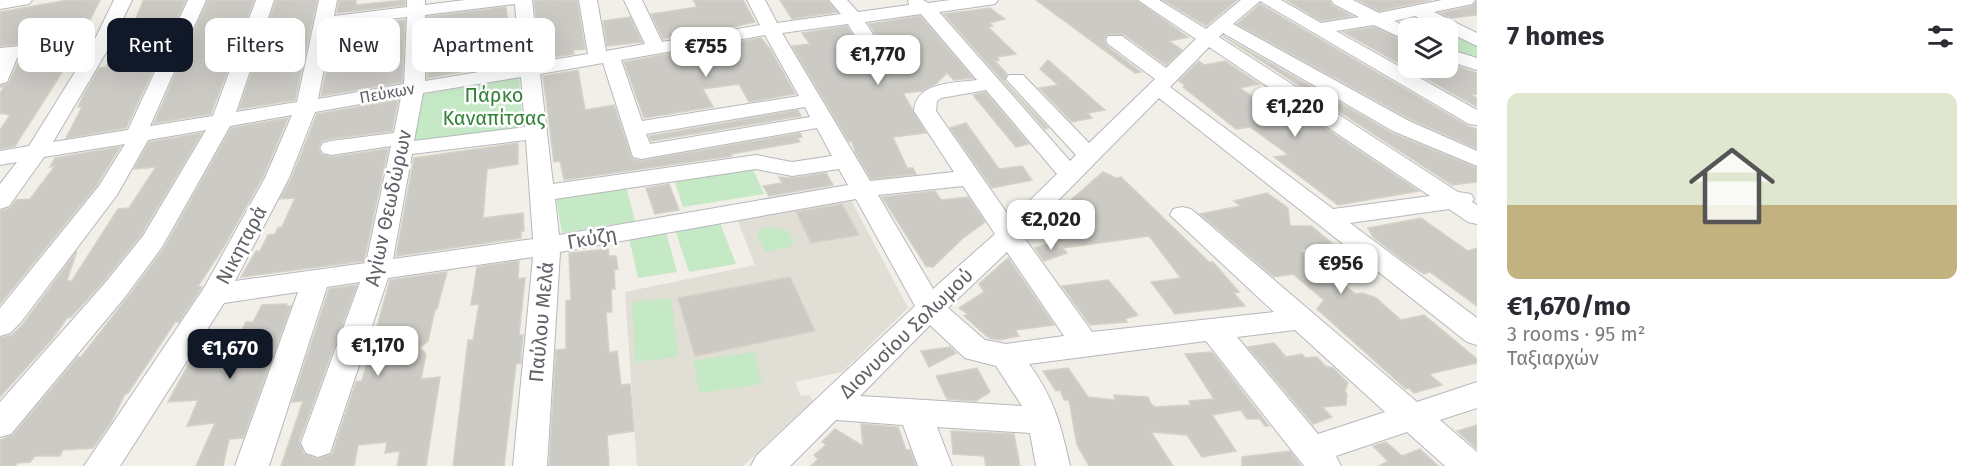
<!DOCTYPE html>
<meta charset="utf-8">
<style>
:root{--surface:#fff;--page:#f2f2f3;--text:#2b2b33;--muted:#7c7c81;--line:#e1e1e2;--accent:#111827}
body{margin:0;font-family:"Fira Sans",sans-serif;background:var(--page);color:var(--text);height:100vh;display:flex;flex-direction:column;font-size:22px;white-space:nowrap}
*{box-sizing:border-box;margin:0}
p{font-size:20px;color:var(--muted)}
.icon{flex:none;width:33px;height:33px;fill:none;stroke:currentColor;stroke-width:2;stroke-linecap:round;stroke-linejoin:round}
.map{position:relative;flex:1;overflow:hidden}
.details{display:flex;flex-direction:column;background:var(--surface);width:510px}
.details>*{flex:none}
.hud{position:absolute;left:18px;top:18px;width:570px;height:54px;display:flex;gap:12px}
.fabs{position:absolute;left:1398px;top:18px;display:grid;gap:12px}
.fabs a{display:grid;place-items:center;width:60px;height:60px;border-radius:12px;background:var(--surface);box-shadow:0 6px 24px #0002;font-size:30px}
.price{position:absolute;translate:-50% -51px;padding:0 14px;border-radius:12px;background:#fff;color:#222;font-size:20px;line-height:39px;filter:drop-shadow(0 2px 3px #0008)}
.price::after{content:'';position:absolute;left:50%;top:36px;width:18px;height:14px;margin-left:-9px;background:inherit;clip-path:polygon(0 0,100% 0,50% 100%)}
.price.selected{background:var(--accent);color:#fff}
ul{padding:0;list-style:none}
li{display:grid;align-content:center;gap:12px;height:318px;padding:0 30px}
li+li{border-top:2px solid var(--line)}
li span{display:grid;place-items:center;height:186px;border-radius:12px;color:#555}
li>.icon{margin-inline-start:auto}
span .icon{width:108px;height:108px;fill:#fffc;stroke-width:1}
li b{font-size:26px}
h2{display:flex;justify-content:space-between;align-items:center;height:72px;padding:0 30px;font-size:26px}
.tag{padding:0 21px;border-radius:12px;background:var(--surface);box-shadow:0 6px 24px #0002;font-size:21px;line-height:54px}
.tag.selected{background:var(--accent);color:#fff}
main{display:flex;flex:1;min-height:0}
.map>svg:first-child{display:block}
.education{fill:#e1ded6}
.green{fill:#c5e8c5}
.building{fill:#cccac5;stroke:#d6d1c6;stroke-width:1.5}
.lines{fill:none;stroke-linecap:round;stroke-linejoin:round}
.minor-casing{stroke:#b5b8bc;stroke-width:2}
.minor{fill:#fff;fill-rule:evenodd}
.labels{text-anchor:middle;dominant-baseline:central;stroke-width:5;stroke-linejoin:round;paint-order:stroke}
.far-street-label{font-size:16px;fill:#5f6368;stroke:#fff}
.park-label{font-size:20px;fill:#348238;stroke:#fff}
.street-label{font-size:20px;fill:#5f6368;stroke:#fff}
</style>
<main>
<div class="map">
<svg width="1477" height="466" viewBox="0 0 1477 466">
<rect width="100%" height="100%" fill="#f1efe8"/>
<path class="education" d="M851,200L908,308L842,372L795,382L801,396L809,395L813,401L743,466H637L625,292L755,265L737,219Z"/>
<path class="green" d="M1448,29L1477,44V58L1465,60L1448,51Z
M519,77L523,129L411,142L419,95Z
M752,167L764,194L683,207L674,179Z
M626,186L635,221L562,233L556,197Z
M720,223L736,264L689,272L675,230Z
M775,227L788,231L794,242L789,247L765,252L757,235L762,229Z
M666,232L677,272L638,278L629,238Z
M671,298L678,357L635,362L632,302Z
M754,352L762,384L699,393L694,360Z"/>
<path class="building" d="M68,0H100L81,38L0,46V12Z
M148,0H186L126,128L66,138L82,107H78L83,96L99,68L106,67L113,50L120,49V40L135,21L143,1Z
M208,0H254L211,114L154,123Z
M276,0H317L295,100L239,109Z
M339,0H356V5L405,0V5L337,13Z
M542,0H577L585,49L573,50L574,54L542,59L534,1Z
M693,0H743L755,22L715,31L682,34L663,39L651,14L697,7Z
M780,0H827L837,12L792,19Z
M1036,0H1136L1188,37L1169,41L1182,50L1166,65L1123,34L1106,35L1104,41L1107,46L1141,72L1135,73Z
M1163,0H1237L1206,26Z
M1286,0H1329L1333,6L1352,16L1321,21Z
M1358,0H1431L1379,11Z
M1477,1V15L1451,18L1441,13L1472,6Z
M1260,4L1468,126L1477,129V149L1410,119L1237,24Z
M506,7L512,56H509L507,63L427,78V17Z
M990,8L1005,19L989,23L993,26L988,27L1016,54L997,57L999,60L995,61L1007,74L1004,81L1048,128L1045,129L944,14Z
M920,16L973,78L954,80L947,73L937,83L922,91L903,93L926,133L893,137L907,168H913L916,174L871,179L855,152L852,141L849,142L792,46L810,44L802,33L847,26L862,52L849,57L846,62L849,67L858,70L880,65L887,52L869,24Z
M630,17L642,42L607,46L603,21Z
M405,20L402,82L321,96L334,28Z
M1374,27L1408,43V68H1433L1448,75V63L1477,73V94L1472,95L1477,98V107L1343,32Z
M1223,36L1392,133L1477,168V182L1452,185Z
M761,38L770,49L795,94L749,102L739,84L703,89L713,107L644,118L624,62L683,51L689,64L732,57L724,44Z
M73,55L15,146L0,149V130L10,115L0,113V93L4,87H0V86L9,83L19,60Z
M1048,60L1105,110L1088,113L1092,118L1072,122L1039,88L1058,85L1040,69Z
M1199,61L1204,65L1225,61L1259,84L1240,88L1280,115L1300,111L1419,191L1338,205L1274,157L1288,155L1278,147L1250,127L1236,129L1183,87L1185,85L1179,81Z
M578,70L585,110L614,105L632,159L641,161L800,133L802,137L797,138L800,142L731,154L732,156L564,180L560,161L554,162L543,76Z
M985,92L1029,144L1016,147L973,95Z
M398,100L392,131L330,139L322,141L318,147L321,154L331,157L388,149L364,261L241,277L256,251H260L268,235L275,234L278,228L282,227L295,198L280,199L291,179L317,114Z
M798,110L801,116L651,141L649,136Z
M288,118L263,177L223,248L198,286L202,287L179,322H175L128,393L125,394L111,422L93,448L63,450L60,456H35L30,462L17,463L15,466H0V440L13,435L78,357H81L127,298L164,248L231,128Z
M966,123L999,169L1022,166L1032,180L992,188L950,128Z
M202,133L141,235L103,282L71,317L67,318L53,338L0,397V338L12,335L23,324L77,251L67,280L71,282L118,209L129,208L156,167L134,169L149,142Z
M518,143V164L487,169L483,218L523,213L524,231H521V238L396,256L414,158Z
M120,147L97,185L0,304V211L10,208L16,200L30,199L55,166L50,167L55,158Z
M1103,172L1116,178L1121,177L1209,262H1213L1239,292L1234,293L1245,306L1175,314L1151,282L1181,278L1149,236L1063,248L1051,233L1058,223L1069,218L1065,213L1082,210L1071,200Z
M826,173L833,185L769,196L763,186L782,183L779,177L792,178Z
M669,184L679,210L655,214L646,188Z
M935,191L941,200L968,197L985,222L962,239L933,267L926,266L882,197Z
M1267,193L1288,208L1290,226H1311L1332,243L1301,250L1330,275L1356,294L1363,293L1376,298L1401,320L1424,315L1477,359V363L1429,374L1442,385L1414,393L1409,388L1406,389L1317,309L1324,300L1293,274L1274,277L1200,214L1240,206L1234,201Z
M842,204L859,235L811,243L796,212Z
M1421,218L1468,251L1477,248V306L1430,272L1424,274L1403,260L1373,237L1368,228Z
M1056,241L1067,253L1044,261L1035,248Z
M608,249L609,256H616L618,269L614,270L615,289H611L612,312H606L609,353L617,351L621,385L630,384L634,431L607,435L609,466H549L556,350L566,349V301L571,300L569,253Z
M1008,258L1054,325L1015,330L1019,336L999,340L989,338L964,316L968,314L959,308L984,292L979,284Z
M519,261L518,279L525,278L519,335H523L521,354V363L516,364L504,466H453L468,340H473L479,304L471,305L477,267Z
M447,272L437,309H435L428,341L420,348L426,354L421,379L440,377L426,466H397L400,451L385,453L387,442L358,445L354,466H281L303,401L292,402L329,289L357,285L299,442L304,454L317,459L332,454L356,382L362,381L390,280Z
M790,277L815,331L695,356L678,298Z
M1108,280L1138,315L1125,319L1127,322L1090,325L1062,286Z
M287,304L286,306H291L243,438L229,439L223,466H196L215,423L187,426L198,400L168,402L189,363L202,341L237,339L246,322H253L262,305Z
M1274,343L1286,357L1302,354L1305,358L1317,357L1325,366L1333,368L1348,383L1345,391L1347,395L1346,405L1322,407L1332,417L1313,424L1248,347Z
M950,347L956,353L929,367L921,351Z
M1212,352L1269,426H1265L1260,419H1247L1241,410L1212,415L1236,451L1202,457L1187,435L1151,432L1173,466H1089L1077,445L1069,400H1064L1060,390L1056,391L1043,371L1068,368L1088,397L1115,400L1114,395L1148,397L1151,404L1155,407L1191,405L1189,401L1214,399L1185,354Z
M977,368L990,392L976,401L947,399L936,376Z
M861,424L898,427L906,450H910L916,466H811L818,459L814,455L826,445L822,442L835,429L863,446Z
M1477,425V449L1457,431Z
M951,431L1014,434L1020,466H986L984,456L953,454Z
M1386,442L1402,456L1420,449L1438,466H1379L1388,461L1373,446Z
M1290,451L1301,466H1242V457Z"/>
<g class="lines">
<g class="minor-casing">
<path id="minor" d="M0,0H32L29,4L0,9Z
M114,0H132L111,44L53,142L128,130L188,0H206L150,126L213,116L256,0H274L236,112L297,102L319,0H337L334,16L407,7V0H425V5L465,0H532L539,62L588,54L579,0H597L606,51L645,44L624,0H642L662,42L760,25L747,0H765L777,23L841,14L829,0H847L858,12L909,5L908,0H923L928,3L950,0H998L995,4L989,5L939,12L1070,161L1076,155L1006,79L1009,75H1023L1089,143L1155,79L1108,44L1106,40L1108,36H1122L1166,68L1196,39L1138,0H1159L1206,29L1241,0H1281L1321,23L1359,17L1334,4L1331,0H1353L1379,13L1442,0H1475L1472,4L1434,12L1477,33V46L1448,32V28H1439L1415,16L1394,21L1409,28L1408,41L1374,25L1336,31L1477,110V125L1469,124L1260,1L1233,24L1409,121L1477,151V166L1393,131L1223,33L1219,37L1458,192L1471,194L1474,199L1472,202L1477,205V224L1468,222L1449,209L1350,223L1477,318V345L1467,342L1159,98L1023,236L1092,332L1274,312L1170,215L1173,209L1182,207L1191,209L1417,402L1477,382V408L1440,420L1477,452V466H1445L1407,432L1336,456L1341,466H1304L1206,341L1029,364C1054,398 1061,425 1070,466H1036L1030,433L937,427L952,466H918L903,425L836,420L790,466H751L756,456L915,306L856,199L560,252L547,466H513L533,257L388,278L330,453L318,457L306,453L301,443L360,282L327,287L269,466H235L298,292L224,303L120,466H84L204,288L265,178L292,115L230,126L162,247L125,297L11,434L0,437V402L105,283L143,236L206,130L148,140L117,195L21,322L10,333L0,336V308L99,186L125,144L44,157L9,206L0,209V184L17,162L0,165V151L29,146L88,51L17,58L7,82L0,84V48L95,39ZM515,4L520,65L425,81V15ZM921,14L977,80C955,83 916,81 914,111L954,172L870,181L782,33L848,24L865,53L851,58L848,62L851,66L858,68L880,63L885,53L865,22ZM407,17L404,84L318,99L332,26ZM765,35L799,96L642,121L621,60ZM1209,47L1430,196L1333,209L1170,87ZM603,63L633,157L641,159L817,128L832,156L792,162L756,155L553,184L540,74ZM521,77L525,127L414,141L423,93ZM986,90L1057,174L1011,219L936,111L937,101L941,98ZM401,97L394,133L331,141L323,143L320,148L323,153L331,155L391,146L366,263L235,281L289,178L315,112ZM805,107L810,117L650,144L646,134ZM526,140L533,239L393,259L412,154ZM756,169L792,176L839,169L848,185L559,235L555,199ZM963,186L995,234L933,289L878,195ZM1007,252L1064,336L1006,344L985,340L948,308ZM930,325L965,358L996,366L1022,406L860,396ZM1295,330L1385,412L1318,434L1237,337Z
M1448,49L1477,58V70L1448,61Z"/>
</g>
<use href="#minor" class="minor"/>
</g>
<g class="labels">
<g class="far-street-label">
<text transform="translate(387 93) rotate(-10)">Πεύκων</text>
</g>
<g class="park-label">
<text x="494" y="95">Πάρκο<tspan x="494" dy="23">Καναπίτσας</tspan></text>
</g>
<g class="street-label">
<text transform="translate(388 208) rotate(-78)">Αγίων Θεωδώρων</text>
<text transform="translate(592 238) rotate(-10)">Γκύζη</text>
<text transform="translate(241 245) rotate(-62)">Νικηταρά</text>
<text transform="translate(541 322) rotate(-85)">Παύλου Μελά</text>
<text transform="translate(906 333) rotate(-44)">Διονυσίου Σολωμού</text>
</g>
</g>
</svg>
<div class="fabs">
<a><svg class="icon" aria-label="layers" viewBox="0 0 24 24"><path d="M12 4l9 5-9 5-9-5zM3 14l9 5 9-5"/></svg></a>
</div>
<b class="price" style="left:706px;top:78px">€755</b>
<b class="price" style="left:878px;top:86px">€1,770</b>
<b class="price" style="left:1295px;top:138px">€1,220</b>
<b class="price" style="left:1051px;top:251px">€2,020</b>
<b class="price" style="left:1341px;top:295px">€956</b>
<b class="price" style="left:378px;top:377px">€1,170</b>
<b class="price selected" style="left:230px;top:380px">€1,670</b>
<div class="hud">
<a class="tag">Buy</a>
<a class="tag selected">Rent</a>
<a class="tag">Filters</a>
<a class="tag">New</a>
<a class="tag">Apartment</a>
</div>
</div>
<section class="details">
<h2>7 homes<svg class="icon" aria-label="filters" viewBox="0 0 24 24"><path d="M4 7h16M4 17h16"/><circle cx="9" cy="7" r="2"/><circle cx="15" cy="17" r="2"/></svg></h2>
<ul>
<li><span style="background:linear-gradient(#dfe7d0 60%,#c2b280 0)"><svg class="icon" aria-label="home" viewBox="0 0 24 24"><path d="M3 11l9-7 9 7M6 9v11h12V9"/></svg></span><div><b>€1,670/mo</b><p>3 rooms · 95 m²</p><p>Ταξιαρχών</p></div></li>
</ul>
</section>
</main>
